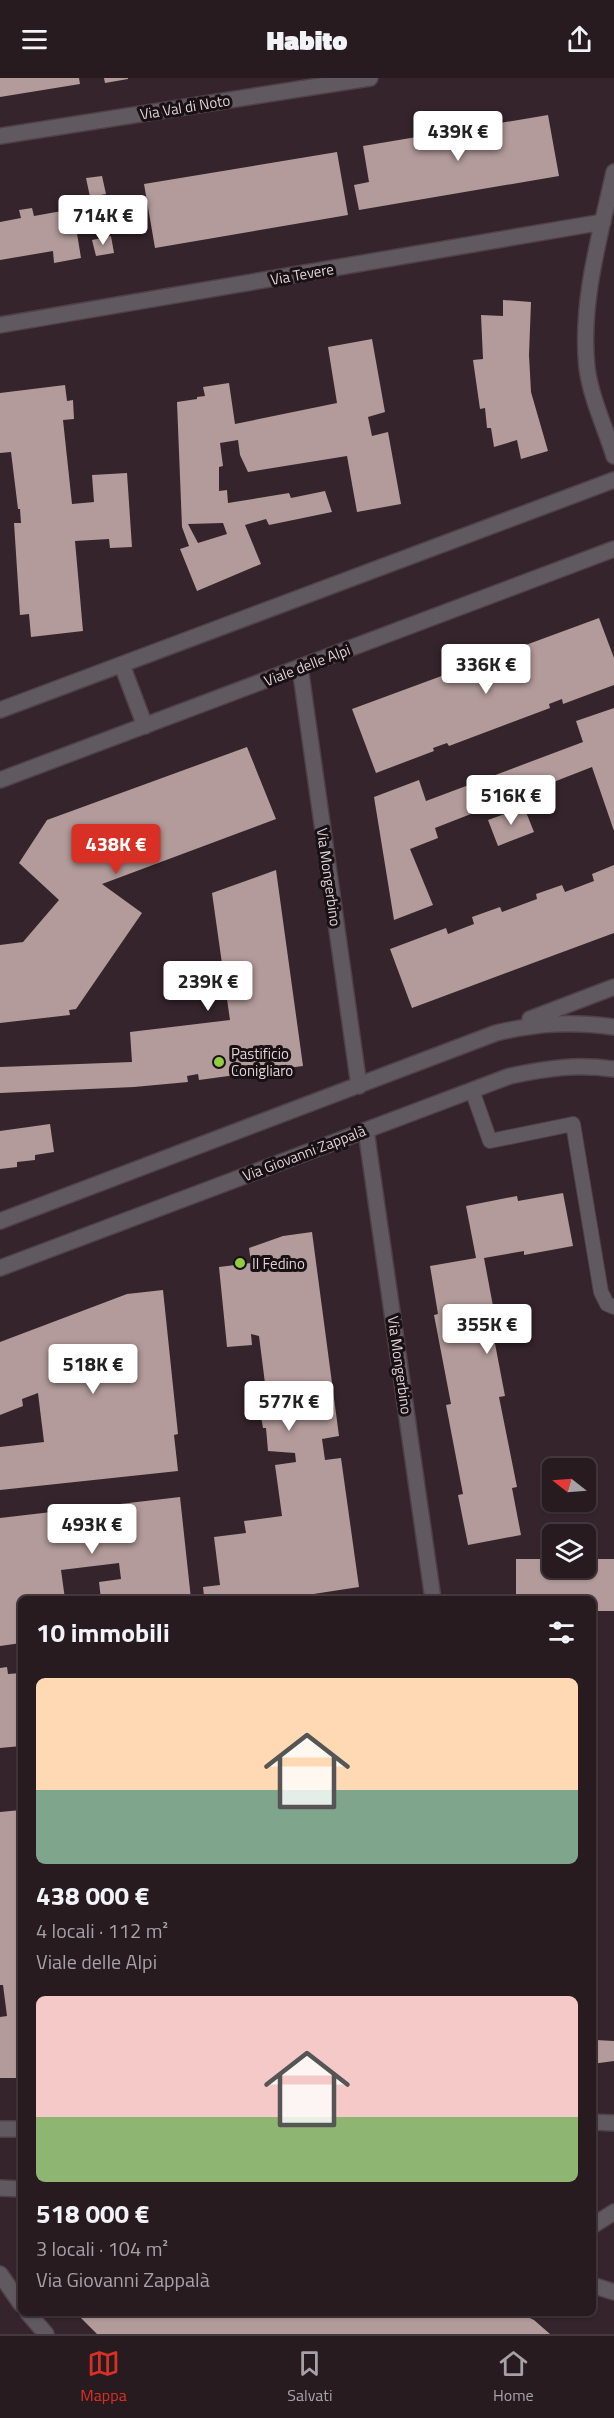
<!DOCTYPE html>
<html lang="it">
<meta charset="utf-8">
<style>
:root{--surface:#281b20;--page:#302429;--text:#f1f3f6;--muted:#a5a1a5;--line:#44393e;--accent:#d93025}
body{margin:0;font-family:"Titillium Web",sans-serif;background:var(--page);color:var(--text);height:100vh;display:flex;flex-direction:column;font-size:22px;white-space:nowrap}
*{box-sizing:border-box;margin:0}
p{font-size:20px;color:var(--muted)}
.icon{flex:none;width:33px;height:33px;fill:none;stroke:currentColor;stroke-width:2;stroke-linecap:round;stroke-linejoin:round}
.map{position:relative;flex:1;overflow:hidden}
.side{position:absolute;left:18px;top:1518px;width:578px;height:720px;display:flex;flex-direction:column;background:var(--surface);border-radius:9px;box-shadow:0 2px 4px #0004,0 0 0 2px var(--line)}
.side>*{flex:none}
.needle{width:39px;rotate:287deg}
.tools{position:absolute;left:542px;top:1380px;display:grid;gap:12px}
.tools a{display:grid;place-items:center;width:54px;height:54px;border-radius:9px;background:var(--surface);box-shadow:0 2px 4px #0004,0 0 0 2px var(--line);font-size:30px}
.price{position:absolute;translate:-50% -51px;padding:0 14px;border-radius:6px;background:#fff;color:#222;font-size:20px;line-height:39px;filter:drop-shadow(0 2px 3px #0008)}
.price::after{content:'';position:absolute;left:50%;top:36px;width:18px;height:14px;margin-left:-9px;background:inherit;clip-path:polygon(0 0,100% 0,50% 100%)}
.price.current{background:var(--accent);color:#fff}
ul{padding:0;list-style:none}
li{display:grid;align-content:center;gap:12px;height:318px;padding:0 18px}
li span{display:grid;place-items:center;height:186px;border-radius:9px;color:#555}
li>.icon{margin-inline-start:auto}
span .icon{width:108px;height:108px;fill:#fffc;stroke-width:1}
li b{font-size:26px}
h2{display:flex;justify-content:space-between;align-items:center;height:72px;padding:0 18px;font-size:26px}
header{display:flex;justify-content:space-between;align-items:center;height:78px;padding:0 18px;background:var(--surface);font-size:27px;font-weight:800}
.tab-bar{display:flex;justify-content:space-around;align-items:center;height:84px;border-top:2px solid var(--line);background:var(--surface);font-size:16px;color:var(--muted)}
.tab-bar a{display:grid;justify-items:center;gap:3px}
.tab-bar .current{color:var(--accent)}
.map>svg:first-child{display:block}
.building{fill:#b29b9a;fill-rule:evenodd}
.lines{fill:none;stroke-linecap:round;stroke-linejoin:round}
.service-casing{stroke:#504047;stroke-width:16}
.minor-casing{stroke:#504047;stroke-width:18}
.service{stroke:#605a60;stroke-width:14}
.minor{stroke:#605a60;stroke-width:15}
.poi-dot{fill:#90cd40;stroke:#181013;stroke-width:2}
.labels{text-anchor:middle;dominant-baseline:central;stroke-width:6;stroke-linejoin:round;paint-order:stroke}
.street-label{font-size:15px;fill:#dfd3d8;stroke:#181013}
.poi-label{font-size:15px;fill:#dfd3d8;stroke:#181013;text-anchor:start}
</style>
<header><svg class="icon" aria-label="menu" viewBox="0 0 24 24"><path d="M4 6h16M4 12h16M4 18h16"/></svg>Habito<svg class="icon" aria-label="share" viewBox="0 0 24 24"><path d="M12 15V3M7 8l5-5 5 5M5 13v7h14v-7"/></svg></header>
<div class="map">
<svg width="614" height="2256" viewBox="0 0 614 2256">
<rect width="100%" height="100%" fill="#35242b"/>
<path class="building" d="M0,0H79L80,6L0,19Z
M104,0H128V1L105,5Z
M548,37L559,98L359,132L354,107L369,104L363,68Z
M337,74L348,137L155,170L144,106Z
M102,98L106,116L90,119L86,100Z
M32,130L34,138L73,131L81,180L54,185L53,173L0,182V144L21,140L19,132Z
M111,158L114,175L96,178L92,162Z
M503,222L531,224L529,277L531,314L548,373L521,381L517,362L494,369L491,350H487L485,330L480,331L473,282L483,281L481,237L503,238Z
M372,261L385,334L368,339L372,358L388,354L401,426L357,434L347,378L248,394L240,377L238,362L220,365L223,388L219,389V413L227,412L228,425L289,415L291,420L325,413L332,434L269,447L266,441L245,447L261,486L197,513L180,471L189,468L182,449L177,324L197,321V319L205,318L203,309L229,305L235,346L337,325L328,269ZM223,445L227,456L198,465L188,446Z
M65,307L67,323L73,322L74,341L63,342L72,426L94,424L92,397L127,395L132,469L110,470L109,461L75,463L83,553L31,559L29,536L20,537L14,445H21L20,431H18L11,374L0,375V315Z
M599,540L614,580V607L563,626L562,621L549,626L550,630L449,668L447,665L433,670L434,673L376,695L352,631Z
M614,630V753L592,689L435,750L438,760L410,771L433,827L394,842L374,719L419,702L426,723L583,664L576,643Z
M247,669L276,741L102,806L142,835L76,931L69,932L70,937L0,945V867L23,864L59,822L19,785L47,742Z
M524,729L534,754L498,768L488,742Z
M614,787V855L412,930L390,871L446,850L448,856L474,846L472,839L500,829L502,834L537,821L536,816L562,807L565,814L594,803L592,796Z
M276,792L303,988L199,1002L198,996L187,998L188,1004L134,1009L0,1015V989L132,984L130,954L230,942L212,815Z
M50,1046L54,1074L35,1077V1082L17,1084V1089L0,1091V1053Z
M563,1115L573,1168L524,1177V1173L484,1180L493,1228L488,1229L505,1318L499,1319L517,1409L512,1410L521,1457L468,1467L458,1417L463,1416L446,1327L451,1326L434,1237L438,1236L430,1188L476,1180L466,1128L517,1118L518,1123Z
M312,1154L339,1358L322,1361L325,1382L341,1380L359,1509L281,1521H202V1518H204L203,1509L220,1507L214,1459L246,1455L244,1443L282,1438L275,1387L296,1384L295,1375L268,1373L266,1350H263L261,1338L269,1337L259,1258L251,1256L252,1267L227,1269L219,1189L251,1185L249,1170L283,1158Z
M163,1212L178,1356L174,1357L178,1393L0,1412V1369L44,1364L38,1315L22,1321L23,1328L0,1337V1264L127,1216Z
M180,1419L191,1521H101L99,1504L121,1501L119,1485L61,1492L65,1521H21V1565L0,1568V1440Z
M516,1481H552V1490H585V1481H614V1533H592V1521H516Z
M7,1589L8,1596L21,1595V1668L0,1670V1590Z
M21,1732V2000H0V1939L7,1938L3,1907H0V1734Z
M592,1919L596,1933L592,1934Z
M592,1948L596,1962L614,1963V1983L592,1986Z
M76,2235H519L534,2242L550,2256H97Z"/>
<g class="lines">
<g class="service-casing">
<path id="service" d="M472,1012L490,1063L573,1046L601,1214L607,1226L614,1229"/>
</g>
<g class="minor-casing">
<path id="minor" d="M0,58L370,0
M614,94C600,158 580,224 587,290C591,320 605,349 614,378
M0,247L603,144
M122,587L145,648
M300,589L359,1008
M0,632L614,402
M0,702L614,471
M530,941L614,909
M366,1052L433,1521
M0,1143L496,955C538,945 571,943 614,949
M0,1190L510,998C548,990 576,986 614,991
M592,2044L614,2045
M0,2051H21
M0,2110L21,2111
M592,2148L614,2134
M0,2196L21,2226
M592,2207L614,2214
M28,2235L46,2256"/>
</g>
<use href="#service" class="service"/>
<use href="#minor" class="minor"/>
</g>
<g class="poi-dot">
<circle cx="219" cy="984" r="6"/>
<circle cx="240" cy="1185" r="6"/>
</g>
<g class="labels">
<g class="street-label">
<text transform="translate(185 29) rotate(-9)">Via Val di Noto</text>
<text transform="translate(302 196) rotate(-10)">Via Tevere</text>
<text transform="translate(307 587) rotate(-21)">Viale delle Alpi</text>
<text transform="translate(329 799) rotate(82)">Via Mongerbino</text>
<text transform="translate(304 1075) rotate(-21)">Via Giovanni Zappalà</text>
<text transform="translate(400 1287) rotate(82)">Via Mongerbino</text>
</g>
<g class="poi-label">
<text x="231" y="975">Pastificio<tspan x="231" dy="17">Conigliaro</tspan></text>
<text x="252" y="1185">Il Fedino</text>
</g>
</g>
</svg>
<div class="tools">
<a><svg class="needle" viewBox="-14 -14 28 28"><path d="M0-13l5 13h-10z" fill="#e53935"/><path d="M0 13l5-13h-10z" fill="#a5a1a5"/></svg></a>
<a><svg class="icon" aria-label="layers" viewBox="0 0 24 24"><path d="M12 4l9 5-9 5-9-5zM3 14l9 5 9-5"/></svg></a>
</div>
<b class="price" style="left:458px;top:84px">439K €</b>
<b class="price" style="left:103px;top:168px">714K €</b>
<b class="price" style="left:486px;top:617px">336K €</b>
<b class="price" style="left:511px;top:748px">516K €</b>
<b class="price current" style="left:116px;top:797px">438K €</b>
<b class="price" style="left:208px;top:934px">239K €</b>
<b class="price" style="left:487px;top:1277px">355K €</b>
<b class="price" style="left:93px;top:1317px">518K €</b>
<b class="price" style="left:289px;top:1354px">577K €</b>
<b class="price" style="left:92px;top:1477px">493K €</b>
<section class="side">
<h2>10 immobili<svg class="icon" aria-label="filters" viewBox="0 0 24 24"><path d="M4 7h16M4 17h16"/><circle cx="9" cy="7" r="2"/><circle cx="15" cy="17" r="2"/></svg></h2>
<ul>
<li><span style="background:linear-gradient(#ffd9b3 60%,#7fa58c 0)"><svg class="icon" aria-label="home" viewBox="0 0 24 24"><path d="M3 11l9-7 9 7M6 9v11h12V9"/></svg></span><div><b>438 000 €</b><p>4 locali · 112 m²</p><p>Viale delle Alpi</p></div></li>
<li><span style="background:linear-gradient(#f6c9c9 65%,#8fb573 0)"><svg class="icon" aria-label="home" viewBox="0 0 24 24"><path d="M3 11l9-7 9 7M6 9v11h12V9"/></svg></span><div><b>518 000 €</b><p>3 locali · 104 m²</p><p>Via Giovanni Zappalà</p></div></li>
</ul>
</section>
</div>
<nav class="tab-bar">
<a class="current"><svg class="icon" aria-label="map" viewBox="0 0 24 24"><path d="M3 6l6-2 6 2 6-2v14l-6 2-6-2-6 2zM9 4v14M15 6v14"/></svg>Mappa</a>
<a><svg class="icon" aria-label="saved" viewBox="0 0 24 24"><path d="M7 4h10v16l-5-4-5 4z"/></svg>Salvati</a>
<a><svg class="icon" aria-label="home" viewBox="0 0 24 24"><path d="M3 11l9-7 9 7M6 9v11h12V9"/></svg>Home</a>
</nav>
